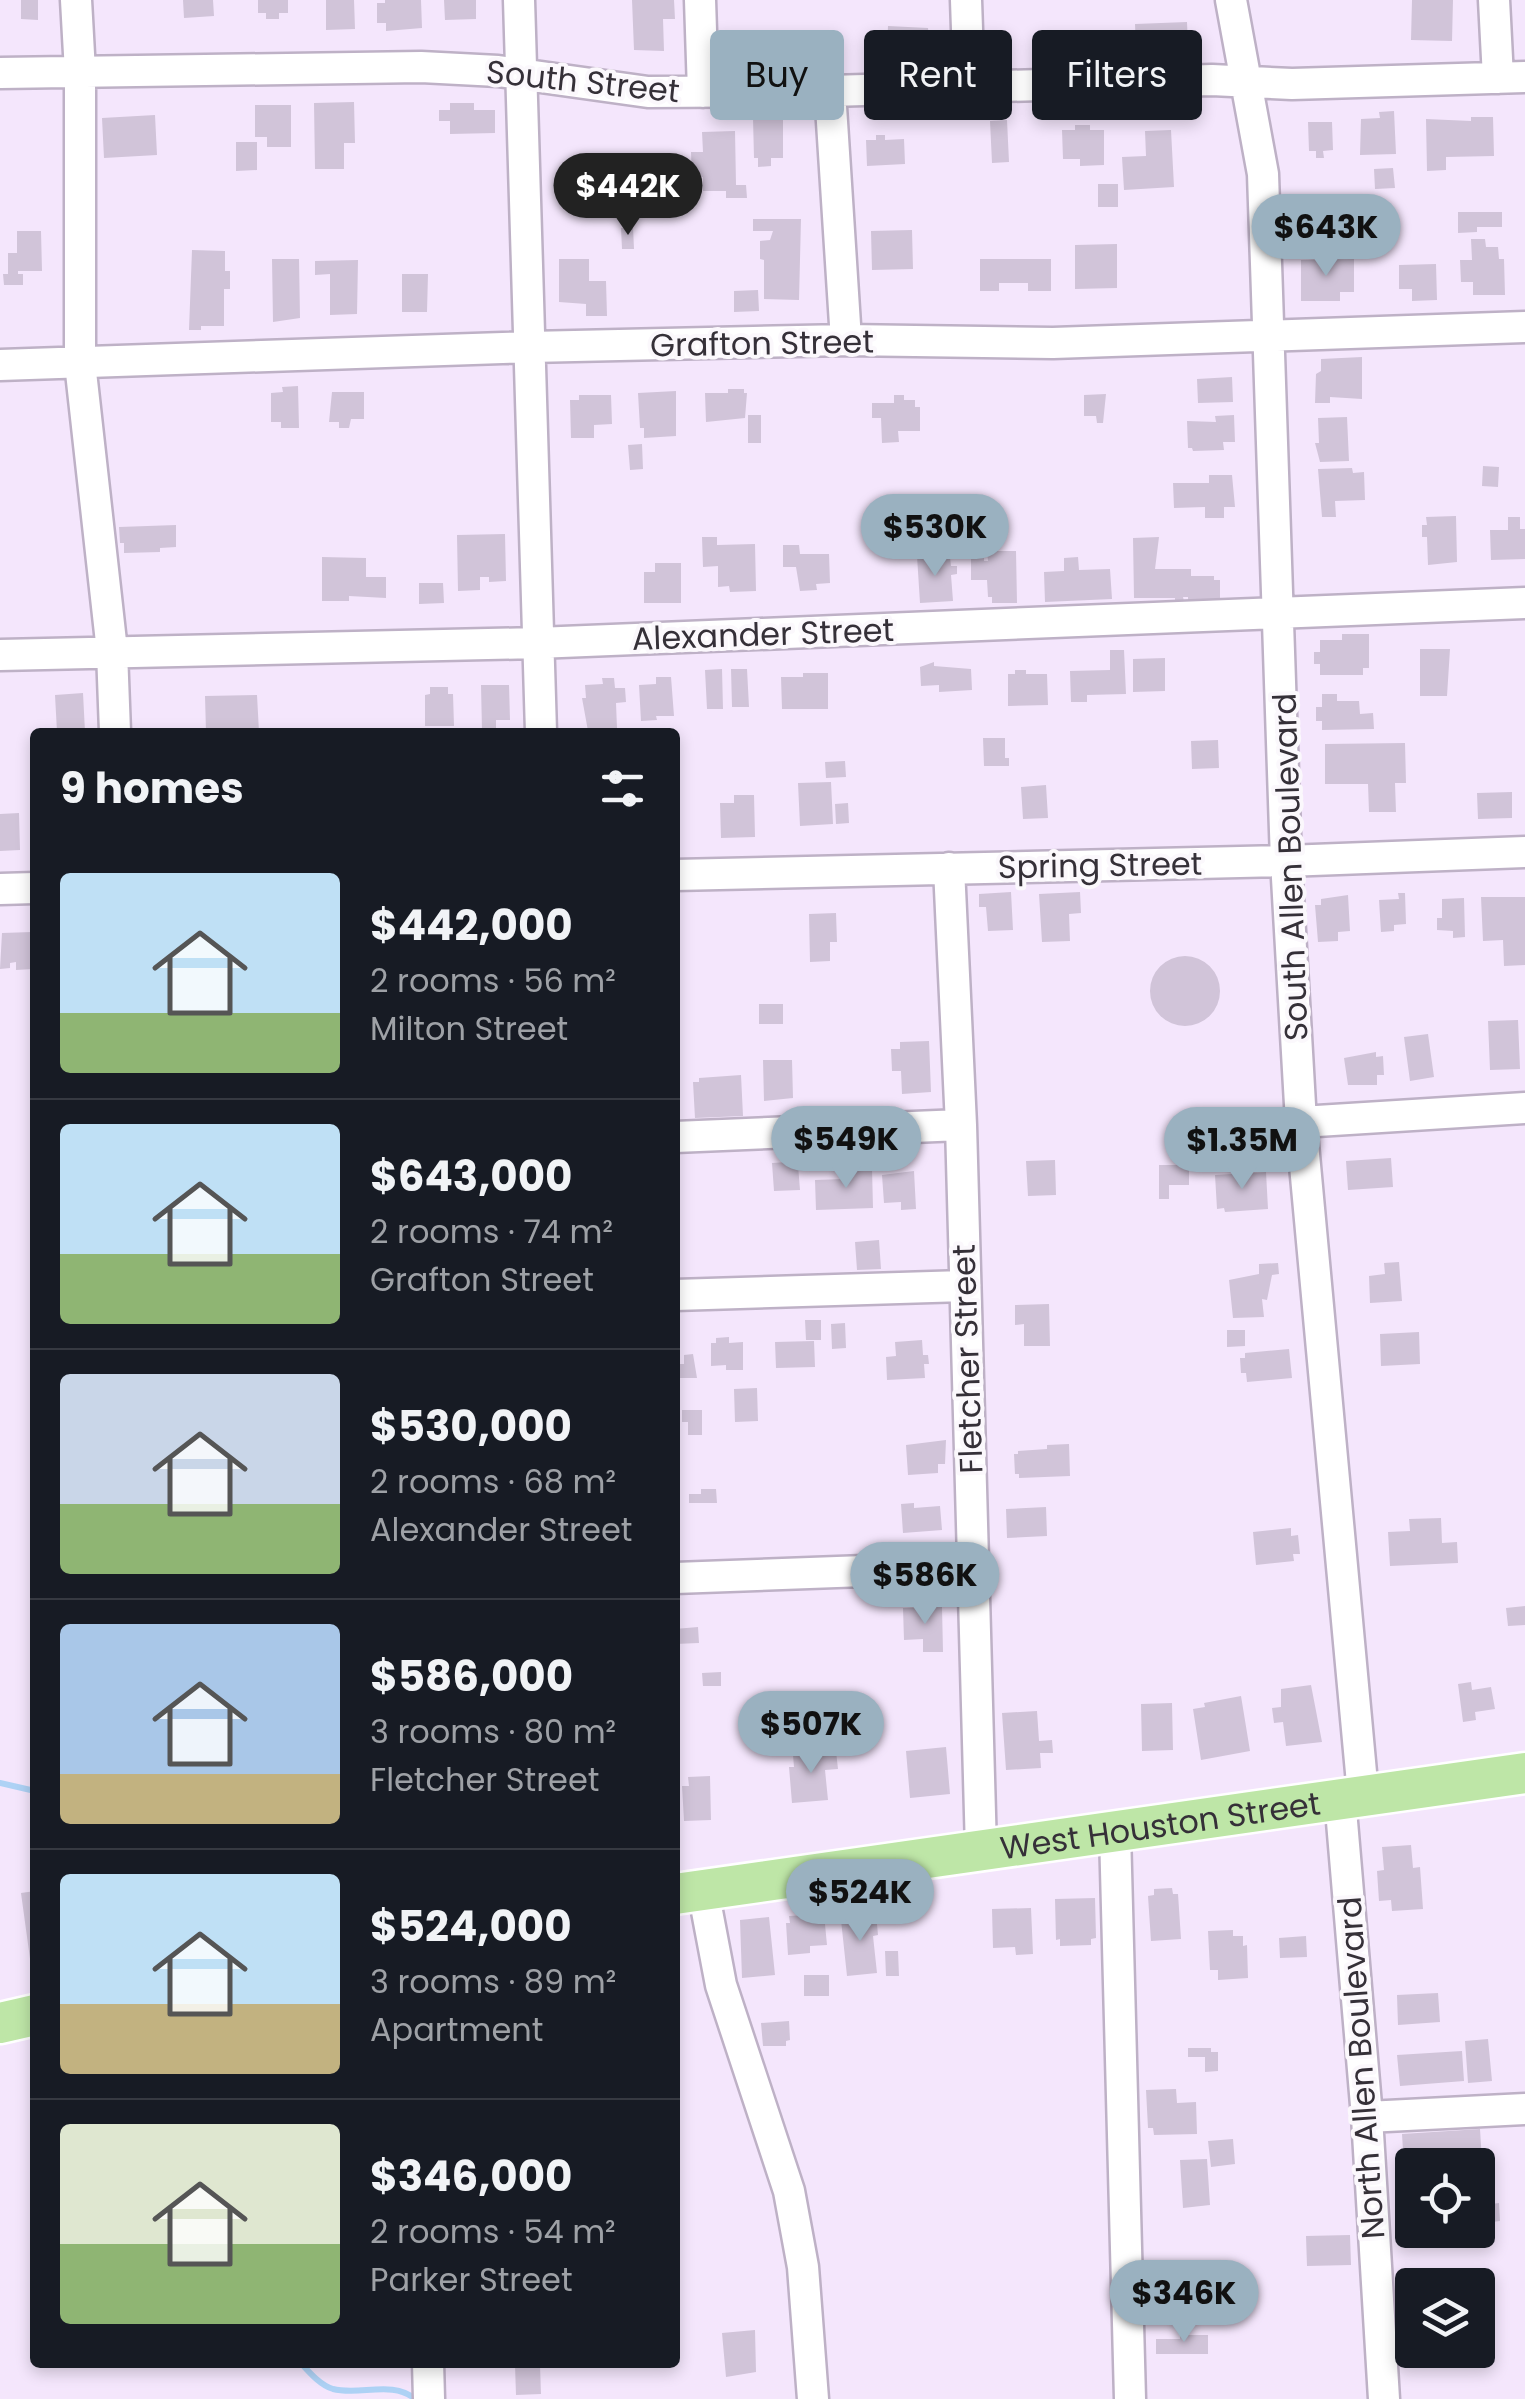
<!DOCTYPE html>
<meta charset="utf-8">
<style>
:root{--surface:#171b24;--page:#242831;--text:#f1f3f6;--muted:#9ea1a6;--line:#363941;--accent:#9ab1c0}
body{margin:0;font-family:Poppins,sans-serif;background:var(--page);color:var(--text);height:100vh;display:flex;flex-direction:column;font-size:38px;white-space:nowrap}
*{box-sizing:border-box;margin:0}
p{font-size:32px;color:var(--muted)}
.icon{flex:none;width:55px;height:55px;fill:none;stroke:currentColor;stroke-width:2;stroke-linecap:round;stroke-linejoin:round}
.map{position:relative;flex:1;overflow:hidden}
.side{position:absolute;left:30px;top:728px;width:650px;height:1640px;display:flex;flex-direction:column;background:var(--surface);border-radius:10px;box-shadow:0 5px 15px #0003}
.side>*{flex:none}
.hud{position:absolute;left:710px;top:30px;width:665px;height:90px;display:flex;gap:20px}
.buttons{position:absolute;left:1395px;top:2148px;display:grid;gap:20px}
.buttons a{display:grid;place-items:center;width:100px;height:100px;border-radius:10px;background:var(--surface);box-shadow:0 5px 15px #0003;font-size:50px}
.price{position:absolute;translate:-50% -85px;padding:0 22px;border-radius:35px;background:var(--accent);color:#111;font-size:32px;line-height:65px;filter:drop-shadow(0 2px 5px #0008)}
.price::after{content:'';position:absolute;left:50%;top:60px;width:30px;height:22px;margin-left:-15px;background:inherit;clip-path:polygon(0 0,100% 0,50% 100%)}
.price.on{background:#222;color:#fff}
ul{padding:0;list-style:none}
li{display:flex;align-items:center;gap:30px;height:250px;padding:0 30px}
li+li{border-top:2px solid var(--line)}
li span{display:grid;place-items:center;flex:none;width:280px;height:200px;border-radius:10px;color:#555}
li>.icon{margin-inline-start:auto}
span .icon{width:120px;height:120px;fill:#fffc;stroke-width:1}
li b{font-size:42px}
h2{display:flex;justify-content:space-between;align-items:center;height:120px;padding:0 30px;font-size:42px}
.chip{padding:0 35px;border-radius:10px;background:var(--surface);box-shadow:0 5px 15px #0003;font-size:35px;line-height:90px}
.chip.on{background:var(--accent);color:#111}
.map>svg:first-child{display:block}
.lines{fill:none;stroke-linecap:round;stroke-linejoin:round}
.stream{stroke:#aed2f5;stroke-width:6}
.building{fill:#d1c4d9}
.minor-casing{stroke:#beb1c6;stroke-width:35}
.major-casing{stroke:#fff;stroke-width:45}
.minor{stroke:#fff;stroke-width:30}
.major{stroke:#bee6a7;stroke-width:40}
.labels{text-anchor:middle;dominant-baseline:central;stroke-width:8;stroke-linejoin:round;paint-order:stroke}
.street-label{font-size:32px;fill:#353038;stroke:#fbf8fc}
</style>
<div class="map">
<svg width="1525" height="2399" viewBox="0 0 1525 2399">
<rect width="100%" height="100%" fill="#f4e6fc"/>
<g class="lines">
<path class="stream" d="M0,1783L35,1791
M300,2362C309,2372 320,2385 333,2389C359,2396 393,2380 415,2399"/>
</g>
<path class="building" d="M21,0H38V20L21,19Z
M183,0H213L214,16L184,18Z
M258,0H288V13H279V19H266V13H258Z
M326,0H354L355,29L326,30Z
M385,0H421L422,28L386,31V23H377V3H385Z
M444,0H476V19L445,20Z
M632,0H674L675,19H663L664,51L634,50Z
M1412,0H1453L1452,41L1411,40Z
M1187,22L1188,46L1136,48L1135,24Z
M888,26L928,28L930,49L887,48Z
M354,102L355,143H344V169H315L314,103Z
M450,103H474V110H495V133L450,134V121H439V110H450Z
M255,105H291V147H267V137H255Z
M1394,111L1396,154L1360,155L1361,119L1380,118L1379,112Z
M155,115L157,155L104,158L102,118Z
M1471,117H1493L1494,156L1446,157V170L1427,171L1426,119L1471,121Z
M753,118H783V158H771V166L758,167V158H754Z
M1007,120L1009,162L992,163L990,121Z
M1308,122H1332L1333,150L1323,151L1324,158H1316V151H1309Z
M1075,125H1090V130H1104V165L1080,166V159H1063L1062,130H1075Z
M1171,130L1174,187L1124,190L1122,157L1146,156L1145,131Z
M735,131L736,185H746L747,198H726V191H703V177L692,178L691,152H703L702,132Z
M876,135H885V140L904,139L905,164L867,166L866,140H876Z
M236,142H257V170L236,171Z
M1393,168L1395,188L1375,189L1374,169Z
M1098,184H1118V207H1098Z
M1458,212H1502V227H1477V232L1458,233Z
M1336,214L1339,246L1305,249L1304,239H1298L1297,227L1303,226L1302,218Z
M753,219H801L799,300L764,299V260L760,259V241L770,240L773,231H753Z
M633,227L634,249H622L621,228Z
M912,230L913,269L872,270L871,231Z
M17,231H41L42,271H18V274H23V285H4L3,274H8V253H17Z
M1471,239H1485L1486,247H1498L1499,259H1504L1505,295H1473V282H1461L1460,260H1472Z
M1117,244V288L1075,289V245Z
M192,250L225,251V271H230V289H224V326H201V330H189Z
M272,259H299L300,318L273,322Z
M559,259H589V281H606L607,316H586V304L559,302Z
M980,259H1051V291H1028V283H999V291H980Z
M1354,259V292H1340V301H1301V260Z
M358,260L357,314L330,315V274L315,275V261Z
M1436,264L1437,300L1412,301V289H1399V265Z
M402,274H428L427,312H402Z
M758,290L759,311L734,312V291Z
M1362,357V399L1330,397V403H1315L1316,374L1321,371V359Z
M1232,377L1233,402L1198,403L1197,379Z
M298,386L299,428H281V422H271V393L283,392L282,387Z
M728,389H744V393H747L745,418L706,422L705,393H728Z
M676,391V436L644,438V428H640L638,393Z
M332,392H364V419H351L349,428H339V422H329Z
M1106,394L1103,423H1097L1096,416H1084V395Z
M579,395H611L612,424L594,425V438H571L570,400H579Z
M894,395H904V400H915V407H920V431H898L899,442L882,443L881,418H872V403H894Z
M748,415H761V443H748Z
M1234,415L1235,442H1223L1224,450L1193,451L1192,448H1188L1187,421L1216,422L1215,416Z
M1347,417L1349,461L1320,462L1315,443H1319L1318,418Z
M642,444L643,469L630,470L628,445Z
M1483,466L1499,467L1498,487L1482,486Z
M1352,468L1353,473L1364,472L1365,500L1335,501L1336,517H1322L1318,469Z
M1209,475H1232L1235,507H1224V518H1205V507L1174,508L1173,483H1209Z
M1456,516L1457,562L1428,565L1427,537H1422V525H1427L1426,517Z
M1508,517H1520V529H1525V559L1491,560L1490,530H1508Z
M176,525V547L160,548V552L124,553V543H120L119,527Z
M505,534L506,581L489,582V577H480V590L458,591L457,535Z
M702,537H717V545L755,544L756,591L730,592L729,586L718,587V566L703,567Z
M1159,537L1155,569H1191V576H1214V580H1220V600H1215V604H1188V597H1183L1184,601H1175V598H1134L1133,538Z
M783,545H799L800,554H829L830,583L816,584L817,590L800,591L796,567H783Z
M987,551H1016L1017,603H992V597H988L987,580H971V556L984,555V561H988Z
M935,555V558L950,557L951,566H957V574L951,575L953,601L920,603L917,556Z
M322,557L366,558V577H386V598L349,596V601H322Z
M1078,557L1079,570L1110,569L1112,599L1045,602L1044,572L1064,571V558Z
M655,563H681V603H644V572H655Z
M419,583H443L444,603L419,604Z
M1342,634H1369V668H1363V675H1320V664H1314V652H1320V640H1342Z
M1420,649H1450L1447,696H1420Z
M1110,650H1124L1126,694L1087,695V702H1071L1070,671L1110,670Z
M1165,658V691L1133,692V659Z
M934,662V666L971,669L972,690L939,692V685L921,686L920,667Z
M722,669L723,709H707L705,670Z
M731,669H747L749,707H732Z
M1015,670H1026V674H1047L1048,705L1008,706V674H1015Z
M803,673H828V709H782L781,677H803Z
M656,677H671L674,716H656L657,720L641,721L639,685L656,684Z
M602,678H614L615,688H625L626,702L616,703L617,728L588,731L582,698H586L585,685L603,684Z
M481,685H509L510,720H496V731H482Z
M430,687H448V694H453L454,726H425V695L430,694Z
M83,693L85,732H57L55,695Z
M1322,694H1337V701H1359L1360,714L1373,713L1374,729L1322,730V721H1316V707H1322Z
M257,695L259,732H206L205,696Z
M983,738H1005V758H1009V766H984Z
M1218,740L1219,768L1192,769L1191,741Z
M1405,743L1406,783H1395L1396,812H1369L1368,784H1325V744Z
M845,761L846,777L826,778L825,762Z
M831,782L833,824L800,826L798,783Z
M1046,785L1048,818L1023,819L1021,787Z
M1512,792V818L1478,819L1477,793Z
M734,795H754L755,837L721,838L720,803H734Z
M848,803L849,823L836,824L835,804Z
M19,813L20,850L0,851V814Z
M1011,892L1013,930L988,931L986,907H979V894Z
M1080,892L1081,913L1069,914L1070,941L1042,942L1039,894Z
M1398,893H1405L1406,924L1394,925V931L1381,932L1379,900L1399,899Z
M1348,895L1350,931L1338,932V941L1318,942L1315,905H1321V899Z
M1481,897H1525V965L1504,966L1503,940L1483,941Z
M1464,898L1465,937L1453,938V931L1437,930V918H1442V899Z
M836,913L837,942H830V961L810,962L809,914Z
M32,932L33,969L16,970V962L10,963V968L0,969L2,933Z
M1150 991a35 35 0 1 1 70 0a35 35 0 1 1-70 0Z
M759,1004H783V1024H759Z
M1518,1020L1520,1069L1490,1070L1488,1021Z
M1428,1034L1434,1077L1410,1081L1404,1037Z
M929,1041L931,1092L902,1094L901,1071H892L891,1049H900V1042Z
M1376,1052V1057L1383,1056L1384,1075H1377V1085H1348L1344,1058Z
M763,1060H792L793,1098L764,1101Z
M741,1075L743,1116L695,1118L693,1082H699V1078Z
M1259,1120L1260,1124H1268L1270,1143L1224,1148L1221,1124Z
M1211,1124L1213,1148L1194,1149L1192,1125Z
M1391,1158L1393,1187L1348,1190L1346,1161Z
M1055,1160L1056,1195L1028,1196L1026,1161Z
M788,1162V1166L798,1165L800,1190L774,1191L772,1163Z
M1159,1165H1189V1185H1169V1199H1159Z
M872,1168L873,1208L816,1210L815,1180L843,1179V1169Z
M914,1171L916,1209L901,1210V1202L884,1203L882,1175Z
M1266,1172L1268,1209L1225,1212L1224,1208L1217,1209L1215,1175Z
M879,1240L881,1269L857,1270L855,1242Z
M1399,1262L1402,1301L1370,1303L1369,1276L1385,1274L1384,1263Z
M1278,1263L1279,1274L1272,1275L1267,1300L1262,1299L1264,1317L1233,1318L1229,1280L1259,1274V1264Z
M1049,1304L1050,1346H1024V1324L1015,1325V1305Z
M805,1320H821V1340H806Z
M845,1323L846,1348L832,1349L831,1324Z
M1227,1330H1245V1346L1227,1347Z
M1419,1332L1420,1364L1381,1366L1380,1334Z
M729,1337V1343L743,1342V1370H726V1365L711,1366V1343H716V1338Z
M922,1340L923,1355H928L929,1364H924L925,1378L887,1380L886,1357L896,1356L895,1342Z
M814,1341L815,1367L776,1368L775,1342Z
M1289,1349L1292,1378L1247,1382L1246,1373H1241L1240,1358H1245V1353Z
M693,1354L697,1378H680L679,1364H684V1355Z
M757,1388L758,1421L735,1422L734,1389Z
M682,1410H702V1435H688V1422H682Z
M946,1440L945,1464H938V1473L908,1475L906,1445Z
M1069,1444L1070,1476L1019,1478V1474H1015L1014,1454H1018V1451L1047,1449V1445Z
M701,1489H716L717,1503H689V1494H701Z
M914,1503V1508L940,1506L942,1530L903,1533L901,1504Z
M1046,1507L1047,1536L1007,1538L1006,1509Z
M1441,1518L1442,1543L1457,1542L1458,1563L1390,1566L1388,1532L1410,1531L1409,1519Z
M1291,1528V1536L1298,1535L1300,1554H1293L1294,1561L1256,1565L1253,1532Z
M1525,1606V1625L1508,1626L1506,1608Z
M942,1607L943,1652H923V1639L904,1640L903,1608Z
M698,1627L699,1643L675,1644V1629Z
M721,1672V1686H703L702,1673Z
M1471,1682L1472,1690L1491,1687L1495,1709L1475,1712L1476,1720L1463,1722L1458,1684Z
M1311,1685L1322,1742L1286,1746L1283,1722L1274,1723L1272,1708L1281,1707V1689Z
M1241,1696L1250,1751L1201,1760L1193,1709L1205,1707L1204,1703Z
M1172,1703L1173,1750L1142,1751L1141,1704Z
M1037,1711L1039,1741L1052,1740L1053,1753H1040L1041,1768L1006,1770L1002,1713Z
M946,1747L950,1794L910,1798L906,1751Z
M836,1751L838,1769L825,1770L828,1800L792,1803L789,1767H794L793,1755Z
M710,1776L711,1820L684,1821L682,1786H689L688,1777Z
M1411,1845L1413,1868L1420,1867L1423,1909L1392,1911L1391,1900L1379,1901L1377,1871L1384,1870L1382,1847Z
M1172,1888L1173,1894H1178L1181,1939L1151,1941L1148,1896L1154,1895V1889Z
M35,1891V1965L31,1966L21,1893Z
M1095,1898L1096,1938L1091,1939V1945L1060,1946V1939L1056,1940L1055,1899Z
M1031,1908L1033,1954L1016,1955L1015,1947L993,1948L992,1909Z
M876,1913L878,1935L873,1936L877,1973L847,1976L841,1920Z
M824,1914L827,1945L810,1946V1953L788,1955L786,1923H790L789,1916Z
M769,1917L775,1975L742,1978L740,1920Z
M1233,1930V1936H1243V1946L1247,1945L1248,1978L1218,1980V1970H1210L1208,1931Z
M1306,1936L1307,1957L1280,1958L1279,1938Z
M885,1951H898L899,1976H886Z
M804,1975H829V1996H804Z
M1438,1993L1440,2022L1398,2025L1397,1995Z
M789,2021L790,2040L786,2041V2046H763L761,2023Z
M1488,2039L1492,2081L1468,2083L1465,2041Z
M1188,2048H1211V2052H1218V2071L1205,2072V2057H1188Z
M1462,2051L1464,2081L1400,2086L1397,2055Z
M1176,2089L1177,2103L1196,2102L1197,2134L1154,2135L1153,2128H1148L1146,2090Z
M1480,2129L1482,2161L1404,2167L1402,2134Z
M1233,2139L1235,2164L1211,2167L1208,2141Z
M1207,2159L1210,2205L1183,2208L1180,2160Z
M1499,2203L1500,2221L1484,2223L1483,2205Z
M1350,2235L1351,2265L1307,2266L1306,2236Z
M755,2330L756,2372L726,2377L722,2333Z
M1180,2335H1208V2354H1156V2339H1180Z
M515,2365H540L541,2394L516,2395Z"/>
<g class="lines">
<g class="minor-casing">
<path id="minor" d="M76,0L80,72V363L112,651L115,732
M519,0L541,732
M700,0L703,92
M966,0L969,88
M1231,0L1263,174L1286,861L1301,1122L1363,1794
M1494,0L1498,78
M0,73L421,67L498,71L648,92L830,91L1212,80L1292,84L1525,77
M830,91L846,340
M0,365L530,347L846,340L1053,343L1525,327
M0,655L537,643L1525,603
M949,868L961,1125L981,1850
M675,875L1286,861L1525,852
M0,889L35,888
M1301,1122L1525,1108
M675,1137L961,1125
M675,1295L964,1286
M675,1578L973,1567
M1340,1798L1367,2117L1384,2399
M1115,1832L1130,2399
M703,1890L721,1985L789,2191L803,2267L813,2399
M1367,2117L1525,2109
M428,2362L429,2399"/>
</g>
<g class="major-casing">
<g id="major">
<path id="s1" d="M675,1894L1525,1773"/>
<path d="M0,2023L35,2015"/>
</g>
</g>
<use href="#minor" class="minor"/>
<use href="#major" class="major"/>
</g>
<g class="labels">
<g class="street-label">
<text transform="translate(583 81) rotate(6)">South Street</text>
<text transform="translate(762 343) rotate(-1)">Grafton Street</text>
<text transform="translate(763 634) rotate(-2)">Alexander Street</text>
<text transform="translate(1100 865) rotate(-1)">Spring Street</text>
<text transform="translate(1290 867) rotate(-92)">South Allen Boulevard</text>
<text transform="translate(967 1359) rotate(-92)">Fletcher Street</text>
<text stroke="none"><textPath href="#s1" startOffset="490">West Houston Street</textPath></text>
<text transform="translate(1361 2068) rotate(-94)">North Allen Boulevard</text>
</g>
</g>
</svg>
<div class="buttons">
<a><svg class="icon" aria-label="locate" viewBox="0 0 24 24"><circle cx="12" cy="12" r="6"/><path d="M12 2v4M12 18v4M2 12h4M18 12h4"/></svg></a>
<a><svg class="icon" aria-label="layers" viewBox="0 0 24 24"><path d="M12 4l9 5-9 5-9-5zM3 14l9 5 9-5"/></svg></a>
</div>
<b class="price on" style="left:628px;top:238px">$442K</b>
<b class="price" style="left:1326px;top:279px">$643K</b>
<b class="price" style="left:935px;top:579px">$530K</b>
<b class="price" style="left:846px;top:1191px">$549K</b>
<b class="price" style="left:1242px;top:1192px">$1.35M</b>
<b class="price" style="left:925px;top:1627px">$586K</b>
<b class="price" style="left:811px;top:1776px">$507K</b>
<b class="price" style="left:860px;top:1944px">$524K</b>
<b class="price" style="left:1184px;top:2345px">$346K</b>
<div class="hud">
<a class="chip on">Buy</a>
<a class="chip">Rent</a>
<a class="chip">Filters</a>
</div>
<section class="side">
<h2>9 homes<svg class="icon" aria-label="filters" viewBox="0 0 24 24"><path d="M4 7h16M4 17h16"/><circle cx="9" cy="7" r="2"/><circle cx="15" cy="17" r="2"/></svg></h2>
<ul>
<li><span style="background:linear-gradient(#bfe0f5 70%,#8fb573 0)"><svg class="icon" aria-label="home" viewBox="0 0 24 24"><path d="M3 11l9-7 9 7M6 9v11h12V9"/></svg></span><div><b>$442,000</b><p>2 rooms · 56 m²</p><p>Milton Street</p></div></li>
<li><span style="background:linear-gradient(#bfe0f5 65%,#8fb573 0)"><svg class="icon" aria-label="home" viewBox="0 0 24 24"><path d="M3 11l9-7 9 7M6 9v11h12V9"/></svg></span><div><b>$643,000</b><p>2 rooms · 74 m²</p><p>Grafton Street</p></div></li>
<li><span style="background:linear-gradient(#c9d6e8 65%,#8fb573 0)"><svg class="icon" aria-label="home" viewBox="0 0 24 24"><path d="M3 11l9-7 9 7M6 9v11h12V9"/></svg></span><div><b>$530,000</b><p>2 rooms · 68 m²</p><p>Alexander Street</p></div></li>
<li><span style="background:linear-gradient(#a9c7e8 75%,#c2b280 0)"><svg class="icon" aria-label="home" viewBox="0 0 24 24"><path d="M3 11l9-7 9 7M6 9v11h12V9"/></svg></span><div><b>$586,000</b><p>3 rooms · 80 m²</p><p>Fletcher Street</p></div></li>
<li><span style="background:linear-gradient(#bfe0f5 65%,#c2b280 0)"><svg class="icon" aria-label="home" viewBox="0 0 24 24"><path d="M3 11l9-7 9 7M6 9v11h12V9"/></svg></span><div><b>$524,000</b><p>3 rooms · 89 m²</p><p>Apartment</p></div></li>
<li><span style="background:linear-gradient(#dfe7d0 60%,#8fb573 0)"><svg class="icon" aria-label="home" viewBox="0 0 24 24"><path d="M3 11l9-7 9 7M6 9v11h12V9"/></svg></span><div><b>$346,000</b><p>2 rooms · 54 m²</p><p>Parker Street</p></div></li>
</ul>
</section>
</div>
